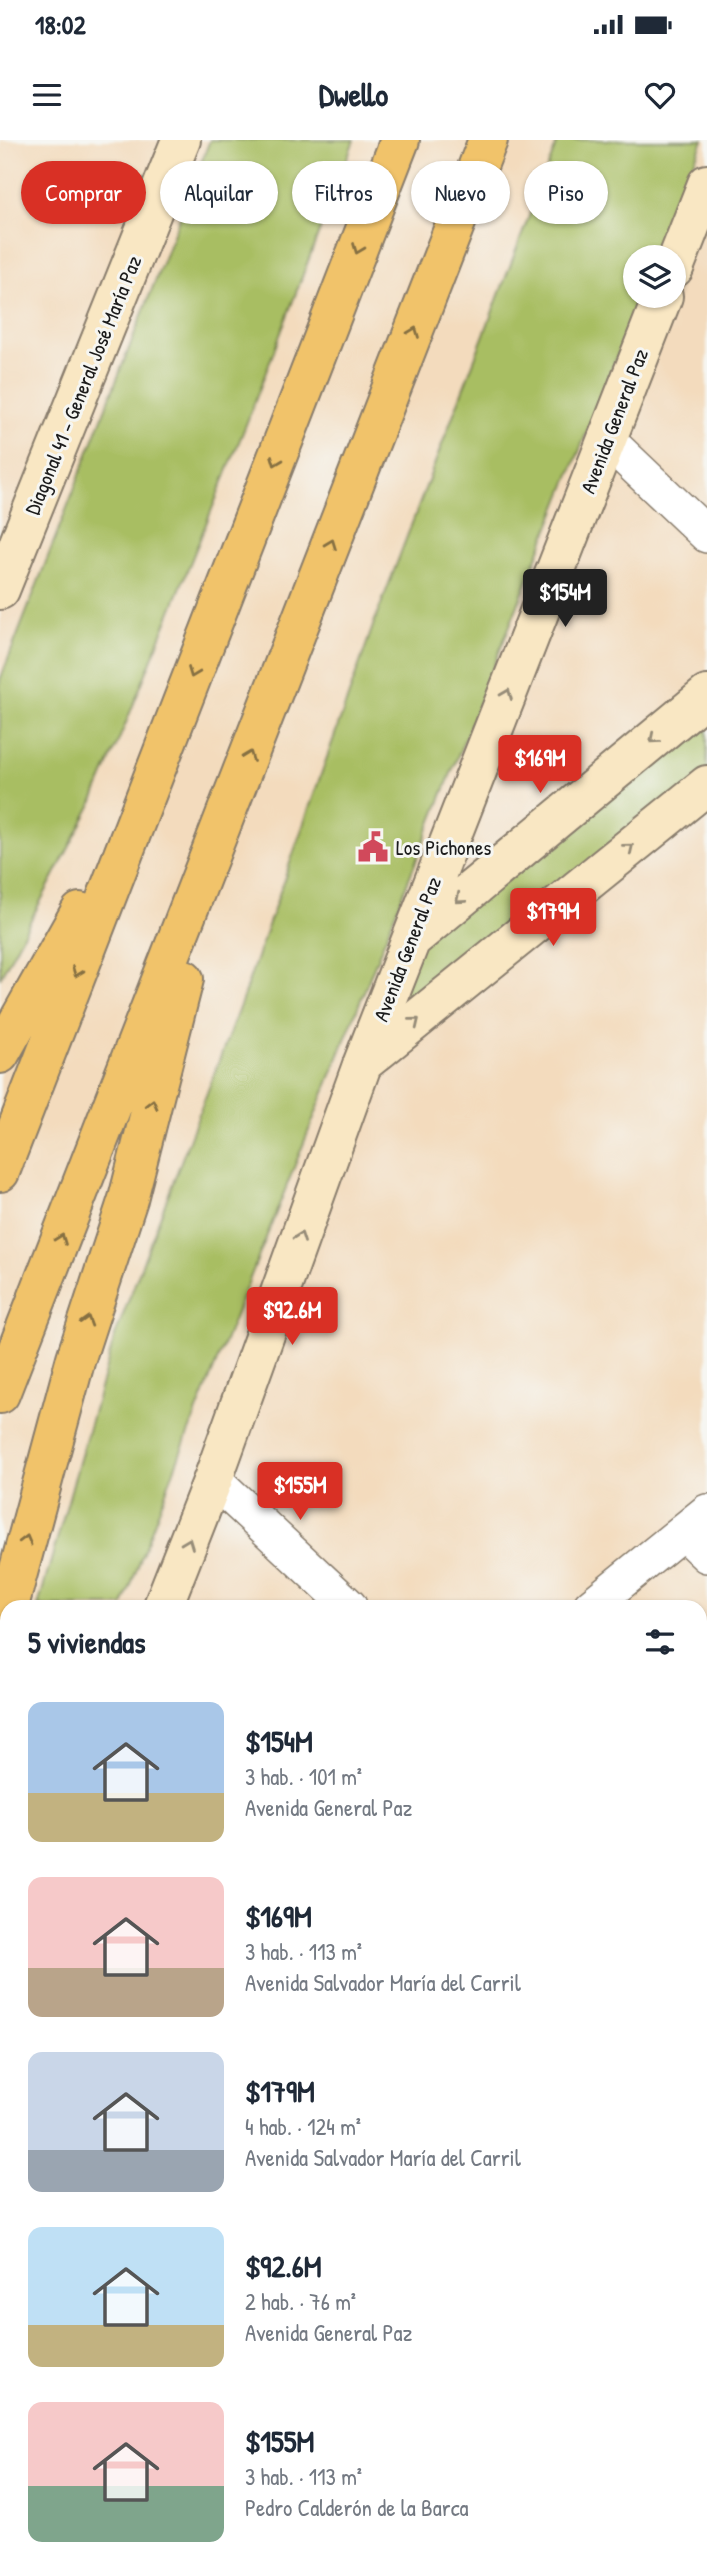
<!DOCTYPE html>
<html lang="es">
<meta charset="utf-8">
<style>
:root{--surface:#fff;--page:#f6f6f7;--text:#1f2937;--muted:#747a83;--accent:#d93025}
body{margin:0;font-family:"Patrick Hand",sans-serif;background:var(--page);color:var(--text);height:100vh;display:flex;flex-direction:column;font-size:26px;white-space:nowrap}
*{box-sizing:border-box;margin:0}
p{font-size:23px;color:var(--muted)}
.icon{flex:none;width:38px;height:38px;fill:none;stroke:currentColor;stroke-width:2;stroke-linecap:round;stroke-linejoin:round}
.map{position:relative;flex:1;overflow:hidden}
.drawer{position:absolute;left:0px;top:1460px;width:707px;height:975px;display:flex;flex-direction:column;background:var(--surface);border-radius:21px 21px 0 0;box-shadow:0 2px 5px #0004}
.drawer>*{flex:none}
.hud{position:absolute;left:21px;top:21px;width:665px;height:63px;display:flex;gap:14px}
.controls{position:absolute;left:623px;top:105px;display:grid;gap:14px}
.controls a{display:grid;place-items:center;width:63px;height:63px;border-radius:50%;background:var(--surface);box-shadow:0 2px 5px #0004;font-size:35px}
.price{position:absolute;translate:-50% -60px;padding:0 16px;border-radius:7px;background:var(--accent);color:#fff;font-size:23px;line-height:46px;filter:drop-shadow(0 2px 4px #0008)}
.price::after{content:'';position:absolute;left:50%;top:42px;width:21px;height:16px;margin-left:-10px;background:inherit;clip-path:polygon(0 0,100% 0,50% 100%)}
.price.active{background:#222;color:#fff}
ul{padding:0;list-style:none}
li{display:flex;align-items:center;gap:21px;height:175px;padding:0 28px}
li span{display:grid;place-items:center;flex:none;width:196px;height:140px;border-radius:14px;color:#555}
li>.icon{margin-inline-start:auto}
span .icon{width:84px;height:84px;fill:#fffc;stroke-width:1}
li b{font-size:30px}
h2{display:flex;justify-content:space-between;align-items:center;height:84px;padding:0 28px;font-size:30px}
.chip{padding:0 24px;border-radius:32px;background:var(--surface);box-shadow:0 2px 5px #0004;font-size:24px;line-height:63px}
.chip.active{background:var(--accent);color:#fff}
.status{display:flex;justify-content:space-between;align-items:center;height:49px;padding:0 35px;background:var(--surface);direction:ltr}
.status svg{height:19px;fill:currentColor}
header{display:flex;justify-content:space-between;align-items:center;height:91px;padding:0 28px;background:var(--surface);font-size:32px;font-weight:800}
.map>svg:first-child{display:block}
.green{fill:#a8be62;stroke:#626d3f;stroke-width:2}
.lines{fill:none;stroke-linecap:round;stroke-linejoin:round}
.street-casing{stroke:#887c6c;stroke-width:38}
.secondary-casing{stroke:#887c6c;stroke-width:42}
.highway-casing{stroke:#887c6c;stroke-width:42}
.street{stroke:#fff;stroke-width:35}
.secondary{stroke:#f9e7c3;stroke-width:38}
.highway{stroke:#f1c36a;stroke-width:38}
.oneway{stroke:#867043}
.oneway2{stroke:#968c78}
.labels{text-anchor:middle;dominant-baseline:central;stroke-width:6;stroke-linejoin:round;paint-order:stroke}
.street-label{font-size:21px;fill:#1c1c1c;stroke:#f6f6f2}
.poi-label{font-size:21px;fill:#1c1c1c;stroke:#f6f6f2;text-anchor:start}
</style>
<div class="status"><b>18:02</b><svg viewBox="0 0 49 12"><path d="M0 12V9h3v3zM5 12V6h3v6zM10 12V3h3v9zM15 12V0h3v12zM26 1h20v11H26zM47 4h2v5h-2z"/></svg></div>
<header><svg class="icon" aria-label="menu" viewBox="0 0 24 24"><path d="M4 6h16M4 12h16M4 18h16"/></svg>Dwello<svg class="icon" aria-label="heart" viewBox="0 0 24 24"><path d="M12 20l-8-8c-3-5 5-10 8-4 3-6 11-1 8 4z"/></svg></header>
<div class="map">
<svg width="707" height="2433" viewBox="0 0 707 2433">
<rect width="100%" height="100%" fill="#f6f6f2"/>
<filter id="ink" filterUnits="userSpaceOnUse"><feTurbulence type="fractalNoise" baseFrequency=".0143" numOctaves="2"/><feDisplacementMap in="SourceGraphic" scale="14" xChannelSelector="R" yChannelSelector="G"/><feConvolveMatrix kernelMatrix="1 2 1 2 8 2 1 2 1" color-interpolation-filters="sRGB"/></filter>
<filter id="wash" filterUnits="userSpaceOnUse"><feTurbulence type="fractalNoise" baseFrequency=".00686" numOctaves="4" result="noise"/><feDisplacementMap in="SourceGraphic" scale="28" xChannelSelector="R" yChannelSelector="G"/><feGaussianBlur stdDeviation="1.57" result="paint"/><feColorMatrix in="noise" values="0 0 0 0 0 0 0 0 0 0 0 0 0 0 0 0 0 1.4 0 .05"/><feComposite in="paint" operator="in"/></filter>
<g filter="url(#wash)">
<rect width="100%" height="100%" fill="#f3dbbd"/>
<path class="green" d="M210,0H354L247,282L126,583L91,666L0,838V540Z
M558,0H703L656,117H635V156H641L182,1309L123,1466H38L115,1196L242,860L374,483Z
M707,555V645L362,925L410,800Z
M7,1580V1794L0,1813V1606Z"/>
</g>
<g filter="url(#ink)">
<g class="lines">
<g class="street-casing">
<path id="street" d="M606,299L707,395
M213,1339L349,1466
M683,1392L707,1415
M591,1466L707,1372
M700,1796L707,1802
M0,1930L7,1927
M700,2088L707,2082
M700,2336L707,2342
M342,2427L348,2433
M277,2433L284,2427"/>
</g>
<g class="secondary-casing">
<path id="secondary" d="M674,128L707,44
M0,450L181,0
M412,799L707,555
M363,923L707,645
M163,1466L213,1339L362,925L663,156
M0,1881L7,1863"/>
</g>
<g class="highway-casing">
<path id="highway" d="M0,914L80,772
M0,1032L400,0
M0,1254L488,0
M9,1466L76,1218L128,1059L184,839
M0,1502L7,1473"/>
</g>
<use href="#street" class="street"/>
<use href="#secondary" class="secondary"/>
<use href="#highway" class="highway"/>
</g>
<defs><path id="oneway-chevron" d="M-2-3.5L2.5 0L-2 3.5" fill="none" stroke-width="1.6" stroke-linecap="round" stroke-linejoin="round" transform="scale(1.75)"/></defs>
<g class="oneway">
<use href="#oneway-chevron" transform="translate(358 109) rotate(111)"/>
<use href="#oneway-chevron" transform="translate(414 192) rotate(-69)"/>
<use href="#oneway-chevron" transform="translate(276 321) rotate(111)"/>
<use href="#oneway-chevron" transform="translate(331 404) rotate(-69)"/>
<use href="#oneway-chevron" transform="translate(193 533) rotate(111)"/>
<use href="#oneway-chevron" transform="translate(249 616) rotate(-69)"/>
<use href="#oneway-chevron" transform="translate(77 832) rotate(111)"/>
<use href="#oneway-chevron" transform="translate(152 964) rotate(-76)"/>
<use href="#oneway-chevron" transform="translate(61 1099) rotate(-69)"/>
<use href="#oneway-chevron" transform="translate(87 1181) rotate(-73)"/>
<use href="#oneway-chevron" transform="translate(26 1400) rotate(-75)"/>
</g>
<g class="oneway2">
<use href="#oneway-chevron" transform="translate(507 554) rotate(-68)"/>
<use href="#oneway-chevron" transform="translate(654 599) rotate(140)"/>
<use href="#oneway-chevron" transform="translate(629 708) rotate(-39)"/>
<use href="#oneway-chevron" transform="translate(460 759) rotate(140)"/>
<use href="#oneway-chevron" transform="translate(415 882) rotate(-39)"/>
<use href="#oneway-chevron" transform="translate(300 1097) rotate(-70)"/>
<use href="#oneway-chevron" transform="translate(188 1403) rotate(-69)"/>
</g>
</g>
<defs>
<g id="civic-bare" transform="scale(2.415)"><path d="M-.6-6.5H3V-4.5H.6V-3L4-1V1h2V6H-6V1h2V-1L-.6-3ZM-1.2 2.5V6h2.4V2.5Z" fill="#d1495b" stroke="#f6f6f2" stroke-width="2.5" paint-order="stroke"/></g>
</defs>
<g fill-rule="evenodd">
<use href="#civic-bare" x="373" y="707"/>
</g>
<g class="labels">
<g class="street-label">
<text transform="translate(83 245) rotate(-68)">Diagonal 41 - General José María Paz</text>
<text transform="translate(614 281) rotate(-69)">Avenida General Paz</text>
<text transform="translate(407 809) rotate(-69)">Avenida General Paz</text>
</g>
<g class="poi-label">
<text x="396" y="707">Los Pichones</text>
</g>
</g>
</svg>
<div class="controls">
<a><svg class="icon" aria-label="layers" viewBox="0 0 24 24"><path d="M12 4l9 5-9 5-9-5zM3 14l9 5 9-5"/></svg></a>
</div>
<b class="price active" style="left:565px;top:489px">$154M</b>
<b class="price" style="left:540px;top:655px">$169M</b>
<b class="price" style="left:553px;top:808px">$179M</b>
<b class="price" style="left:292px;top:1207px">$92.6M</b>
<b class="price" style="left:300px;top:1382px">$155M</b>
<div class="hud">
<a class="chip active">Comprar</a>
<a class="chip">Alquilar</a>
<a class="chip">Filtros</a>
<a class="chip">Nuevo</a>
<a class="chip">Piso</a>
</div>
<section class="drawer">
<h2>5 viviendas<svg class="icon" aria-label="filters" viewBox="0 0 24 24"><path d="M4 7h16M4 17h16"/><circle cx="9" cy="7" r="2"/><circle cx="15" cy="17" r="2"/></svg></h2>
<ul>
<li><span style="background:linear-gradient(#a9c7e8 65%,#c2b280 0)"><svg class="icon" aria-label="home" viewBox="0 0 24 24"><path d="M3 11l9-7 9 7M6 9v11h12V9"/></svg></span><div><b>$154M</b><p>3 hab. · 101 m²</p><p>Avenida General Paz</p></div></li>
<li><span style="background:linear-gradient(#f6c9c9 65%,#b9a48a 0)"><svg class="icon" aria-label="home" viewBox="0 0 24 24"><path d="M3 11l9-7 9 7M6 9v11h12V9"/></svg></span><div><b>$169M</b><p>3 hab. · 113 m²</p><p>Avenida Salvador María del Carril</p></div></li>
<li><span style="background:linear-gradient(#c9d6e8 70%,#9aa5b1 0)"><svg class="icon" aria-label="home" viewBox="0 0 24 24"><path d="M3 11l9-7 9 7M6 9v11h12V9"/></svg></span><div><b>$179M</b><p>4 hab. · 124 m²</p><p>Avenida Salvador María del Carril</p></div></li>
<li><span style="background:linear-gradient(#bfe0f5 70%,#c2b280 0)"><svg class="icon" aria-label="home" viewBox="0 0 24 24"><path d="M3 11l9-7 9 7M6 9v11h12V9"/></svg></span><div><b>$92.6M</b><p>2 hab. · 76 m²</p><p>Avenida General Paz</p></div></li>
<li><span style="background:linear-gradient(#f6c9c9 60%,#7fa58c 0)"><svg class="icon" aria-label="home" viewBox="0 0 24 24"><path d="M3 11l9-7 9 7M6 9v11h12V9"/></svg></span><div><b>$155M</b><p>3 hab. · 113 m²</p><p>Pedro Calderón de la Barca</p></div></li>
</ul>
</section>
</div>
